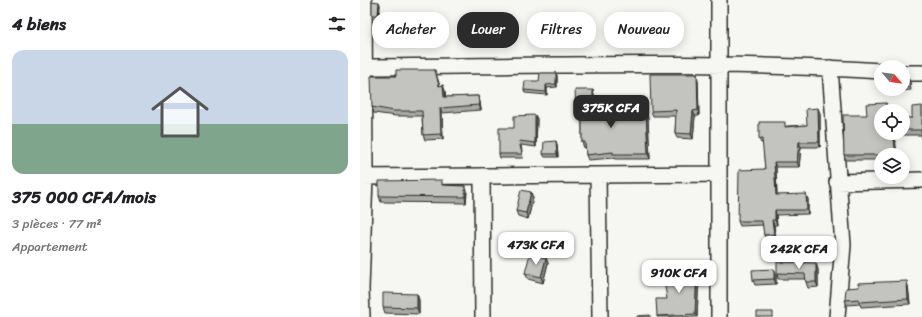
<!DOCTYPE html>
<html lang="fr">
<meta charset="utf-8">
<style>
:root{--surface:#fff;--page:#f6f6f6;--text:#202124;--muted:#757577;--line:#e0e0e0;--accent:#2b2b2b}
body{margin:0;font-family:Sriracha,sans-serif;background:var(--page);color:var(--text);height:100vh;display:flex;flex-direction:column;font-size:15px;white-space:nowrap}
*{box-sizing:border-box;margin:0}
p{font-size:13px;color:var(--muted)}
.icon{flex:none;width:22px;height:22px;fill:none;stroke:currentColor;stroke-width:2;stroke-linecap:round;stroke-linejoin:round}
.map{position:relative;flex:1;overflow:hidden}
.panel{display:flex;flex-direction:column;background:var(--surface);width:360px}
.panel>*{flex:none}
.banner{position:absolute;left:12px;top:12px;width:380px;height:36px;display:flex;gap:8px}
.needle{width:26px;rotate:118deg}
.tools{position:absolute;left:514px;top:60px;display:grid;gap:8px}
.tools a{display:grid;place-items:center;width:36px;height:36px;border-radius:50%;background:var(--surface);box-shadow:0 2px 10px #0003;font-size:20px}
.price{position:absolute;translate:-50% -34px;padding:0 9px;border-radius:8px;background:#fff;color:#222;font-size:13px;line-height:26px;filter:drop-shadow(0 1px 2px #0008)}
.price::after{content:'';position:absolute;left:50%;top:24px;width:12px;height:9px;margin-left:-6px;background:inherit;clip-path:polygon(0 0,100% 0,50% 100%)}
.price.active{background:var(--accent);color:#fff}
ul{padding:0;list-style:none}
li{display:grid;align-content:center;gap:8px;height:212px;padding:0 12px}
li+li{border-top:1px solid var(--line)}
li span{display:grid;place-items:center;height:124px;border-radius:12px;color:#555}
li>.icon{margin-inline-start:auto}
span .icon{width:72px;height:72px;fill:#fffc;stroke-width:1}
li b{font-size:17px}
h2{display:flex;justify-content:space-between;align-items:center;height:48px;padding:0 12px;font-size:17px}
.chip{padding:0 14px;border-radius:16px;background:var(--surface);box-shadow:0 2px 10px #0003;font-size:14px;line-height:36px}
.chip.active{background:var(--accent);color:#fff}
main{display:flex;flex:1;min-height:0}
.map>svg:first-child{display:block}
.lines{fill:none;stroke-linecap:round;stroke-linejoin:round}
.minor-casing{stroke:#2b2b2b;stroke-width:18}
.minor{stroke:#f6f6f2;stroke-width:15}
.wall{fill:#a8a8a5;stroke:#2b2b2b}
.shaded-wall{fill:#888886;stroke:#2b2b2b}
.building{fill:#c3c3c0;stroke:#2b2b2b}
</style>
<main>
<section class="panel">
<h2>4 biens<svg class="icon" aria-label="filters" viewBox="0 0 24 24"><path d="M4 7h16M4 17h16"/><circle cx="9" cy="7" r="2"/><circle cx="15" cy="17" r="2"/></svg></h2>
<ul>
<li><span style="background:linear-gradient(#c9d6e8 60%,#7fa58c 0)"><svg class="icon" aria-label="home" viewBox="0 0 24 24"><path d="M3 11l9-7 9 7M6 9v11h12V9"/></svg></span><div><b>375 000 CFA/mois</b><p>3 pièces · 77 m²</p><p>Appartement</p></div></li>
</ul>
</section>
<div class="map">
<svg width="562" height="317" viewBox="0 0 562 317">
<rect width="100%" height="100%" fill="#f6f6f2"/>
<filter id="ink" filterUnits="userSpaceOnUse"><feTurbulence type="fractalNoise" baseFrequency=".025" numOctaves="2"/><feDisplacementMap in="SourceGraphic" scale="8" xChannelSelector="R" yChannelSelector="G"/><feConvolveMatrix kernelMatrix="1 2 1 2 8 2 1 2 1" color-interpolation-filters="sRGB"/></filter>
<g filter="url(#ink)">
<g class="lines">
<g class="minor-casing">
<path id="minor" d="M3,67C176,66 349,60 521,71
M470,68L483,245L477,317
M543,73H562
M238,175L240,317
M122,176L123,317
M0,177L359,174
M477,182L562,180
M2,317L1,289L5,177L4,0
M359,317V0"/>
</g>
<use href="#minor" class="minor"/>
</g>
<path class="wall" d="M19,2L20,5L19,18H13L12,15Z
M75,70L80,86L83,85L85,91L86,97L118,96L120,102L121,110L82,113L83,139L65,140L63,135L62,116H36L14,113L12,107L36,76Z
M196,73L197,76V87L187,88V95L165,93L164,90L179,81Z
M543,79L550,82L551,90L524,92L523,89H543Z
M338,80L339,116H335L333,139L317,138L315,133L316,116H293L291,111Z
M234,95L235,112L238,114L286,113L288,118L290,159H255L254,158L228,160L226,155V148H224L222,142V114L218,115L216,109Z
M526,103L528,108V111H521V133H543V118H552L562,106V135H535L521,155V160H486L484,155L507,115Z
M460,113V147H441L439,167H416L417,195L448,199V214L416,215L417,225H414L416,239L406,240L404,235L403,225L380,226L378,221L405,169L403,143H401L399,139L427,126L447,125Z
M175,115L177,119L176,147L161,145L163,158H140L139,154Z
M197,144L198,157H185L183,154Z
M84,185L105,186L107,191L106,203L21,202L19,196Z
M173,198L168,219L158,216L156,211Z
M186,258L188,263L183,283L168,279L165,273Z
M458,269V287L448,288L445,279H418L417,273Z
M339,274L337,317H297V316L307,299Z
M416,274V284L395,285L393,280Z
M548,286L550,304L501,307L500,304L487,305L485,300Z
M57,294L59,300V314L25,313L23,307Z"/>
<path class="shaded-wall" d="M19,2L20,5L19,18L18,15Z
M196,73L197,76V87L196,84Z
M337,74L338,80L339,116L338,110Z
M83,85L85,91L86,103L84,97Z
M186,85L187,88V95L186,92Z
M233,90L234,95L235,117L233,112Z
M118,96L120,102L121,110L119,105Z
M526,103L528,108V111H526Z
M80,108L82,113L83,139L81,134Z
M458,108L460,113V147L459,142Z
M333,111L335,116L333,139L331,134Z
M286,113L288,118L290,159L288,154Z
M175,115L177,119L176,147L175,143Z
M533,133H534L535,135L537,155H536Z
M196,141L197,144L198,157L197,154Z
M439,142L441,147L439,167L437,162Z
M414,162L416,167L417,200L416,195Z
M105,186L107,191L106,203L105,197Z
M171,192L173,198L168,219L166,213Z
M446,194L448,199V214L447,210Z
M415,210L416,215L417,225L415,220Z
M412,220L414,225L416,239L414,234Z
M186,258L188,263L183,283L181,277Z
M456,263L458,269V287L456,282Z
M337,269L339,274L337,317L335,314Z
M414,269L416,274V284L414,279Z
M547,281L548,286L550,304L548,299Z
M57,294L59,300V314L57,308Z"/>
<path class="building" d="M12,1L19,2L18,15H12Z
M36,70H75L79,86L83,85L84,97L118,96L119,105L80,108L81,134L63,135L62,111H34L12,107L11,76H36Z
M180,73H196V84L186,85V92L164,90L165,81H179Z
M290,74H337L338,110L333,111L331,134L315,133L316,110L291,111Z
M543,79H549L550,87L543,88Z
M215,90H233V112H237V114L286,113L288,154H253V152L226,155L225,142H222V109H216Z
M526,103V111H521V133H533L536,155H484L483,115H507L506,104Z
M562,106V141L561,130H543V118H552V107Z
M458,108L459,142H439L437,162H414L416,195L446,194L447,210H415V220H412L414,234L404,235L402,221H378L379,170L405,169L402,139H399V122H425V127L447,125L446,109Z
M175,115V143L159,141L162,154H139V128H154V116Z
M196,141L197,154H183L184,142Z
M82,180V185L105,186V197L19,196V181Z
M161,190L171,192L166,213L156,211Z
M170,254L186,258L181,277L165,273Z
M417,262L456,263V282H446L445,274L417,273Z
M337,269L335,314L297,316L296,299H307L303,274Z
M414,269V279L393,280L392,270Z
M547,281L548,299L499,302V299L485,300L486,288L499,287L498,283Z
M23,293L57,294V308L23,307Z
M397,312H413V317H397Z
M290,315V317H277V316Z"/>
</g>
</svg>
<div class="tools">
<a><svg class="needle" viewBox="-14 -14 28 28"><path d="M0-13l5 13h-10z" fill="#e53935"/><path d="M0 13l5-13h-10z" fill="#757577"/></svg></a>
<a><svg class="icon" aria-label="locate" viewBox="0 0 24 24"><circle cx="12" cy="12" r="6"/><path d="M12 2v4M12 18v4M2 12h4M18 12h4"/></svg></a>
<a><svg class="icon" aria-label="layers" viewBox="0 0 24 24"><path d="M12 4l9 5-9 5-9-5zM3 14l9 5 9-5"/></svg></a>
</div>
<b class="price active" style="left:251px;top:129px">375K CFA</b>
<b class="price" style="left:176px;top:266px">473K CFA</b>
<b class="price" style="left:439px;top:270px">242K CFA</b>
<b class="price" style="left:319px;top:294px">910K CFA</b>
<div class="banner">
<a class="chip">Acheter</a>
<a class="chip active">Louer</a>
<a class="chip">Filtres</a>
<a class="chip">Nouveau</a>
</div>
</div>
</main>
